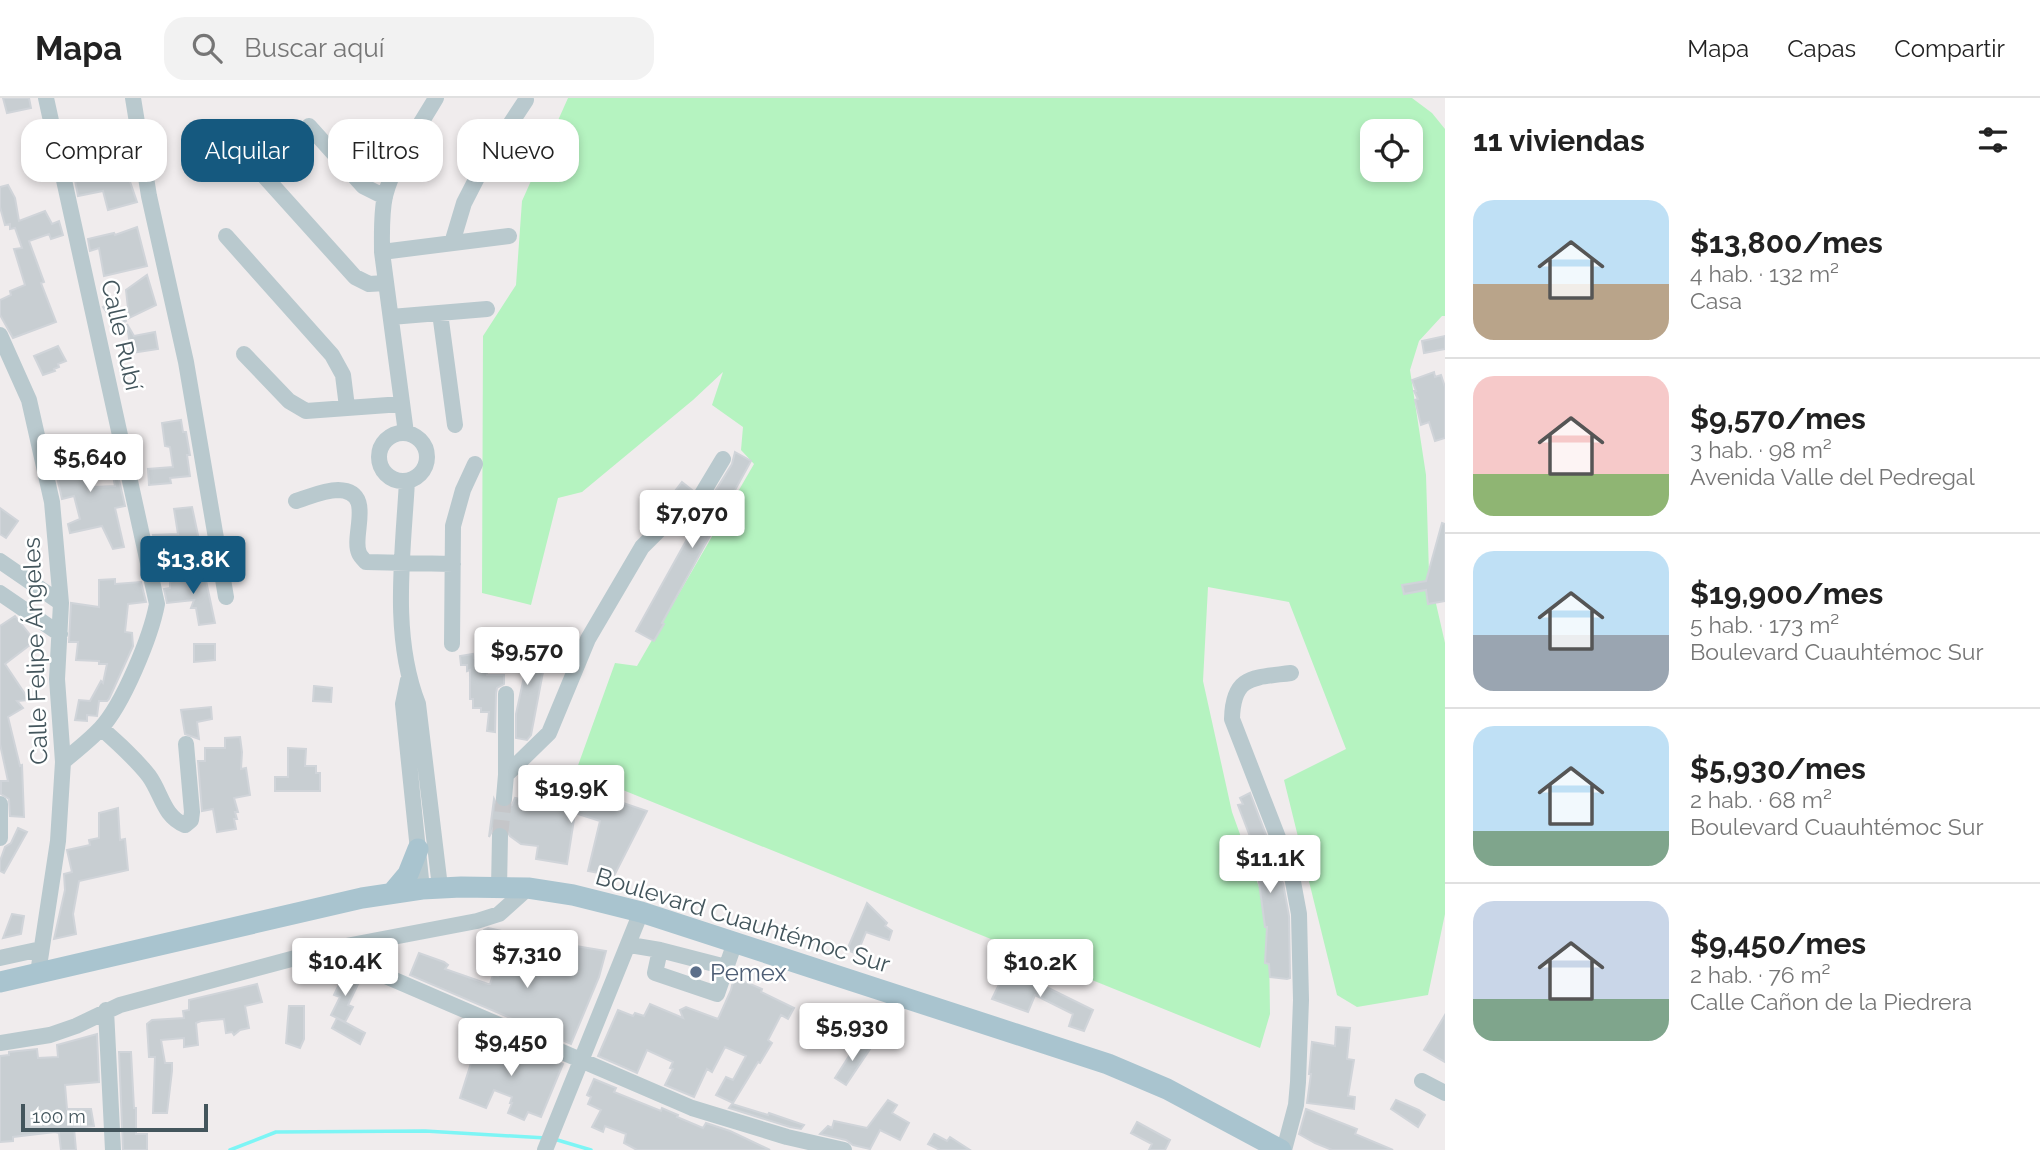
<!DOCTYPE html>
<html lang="es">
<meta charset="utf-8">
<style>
:root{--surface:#fff;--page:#f2f2f2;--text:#222;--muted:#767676;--line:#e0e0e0;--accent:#15597f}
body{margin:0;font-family:Raleway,sans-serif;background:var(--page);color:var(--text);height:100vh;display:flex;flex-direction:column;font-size:26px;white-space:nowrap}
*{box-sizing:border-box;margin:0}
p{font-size:23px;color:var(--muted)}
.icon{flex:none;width:38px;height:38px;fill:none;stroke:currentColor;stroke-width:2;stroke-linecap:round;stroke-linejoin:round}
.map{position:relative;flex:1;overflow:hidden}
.sheet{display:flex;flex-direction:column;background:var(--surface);width:595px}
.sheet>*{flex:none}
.top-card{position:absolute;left:21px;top:21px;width:665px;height:63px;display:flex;gap:14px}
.buttons{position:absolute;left:1360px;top:21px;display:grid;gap:14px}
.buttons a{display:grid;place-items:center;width:63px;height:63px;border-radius:14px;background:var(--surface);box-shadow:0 4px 10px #0003;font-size:35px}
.scale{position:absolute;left:21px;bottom:18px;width:187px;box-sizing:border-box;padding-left:7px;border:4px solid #43555c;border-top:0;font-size:19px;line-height:24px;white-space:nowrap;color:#43555c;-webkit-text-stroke:5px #fff;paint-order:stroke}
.price{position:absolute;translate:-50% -60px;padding:0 16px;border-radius:7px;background:#fff;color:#222;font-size:23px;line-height:46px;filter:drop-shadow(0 2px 4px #0008)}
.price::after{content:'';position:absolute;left:50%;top:42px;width:21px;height:16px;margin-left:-10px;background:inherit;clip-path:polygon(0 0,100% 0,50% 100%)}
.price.active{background:var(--accent);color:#fff}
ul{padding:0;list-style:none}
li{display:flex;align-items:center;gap:21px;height:175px;padding:0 28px}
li+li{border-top:2px solid var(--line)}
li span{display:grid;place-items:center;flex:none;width:196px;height:140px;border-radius:21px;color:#555}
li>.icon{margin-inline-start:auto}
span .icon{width:84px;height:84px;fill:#fffc;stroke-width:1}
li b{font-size:30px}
h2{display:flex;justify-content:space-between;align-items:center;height:84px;padding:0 28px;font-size:30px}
.pill{padding:0 24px;border-radius:21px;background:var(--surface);box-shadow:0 4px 10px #0003;font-size:24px;line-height:63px}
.pill.active{background:var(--accent);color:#fff}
header{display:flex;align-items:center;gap:42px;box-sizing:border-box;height:98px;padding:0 35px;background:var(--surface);border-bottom:2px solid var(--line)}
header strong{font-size:33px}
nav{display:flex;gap:38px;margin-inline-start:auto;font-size:24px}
.search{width:490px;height:63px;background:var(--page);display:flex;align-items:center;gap:18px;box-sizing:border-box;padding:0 24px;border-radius:21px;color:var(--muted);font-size:26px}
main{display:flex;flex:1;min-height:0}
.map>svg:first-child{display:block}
.green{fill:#b5f3c0;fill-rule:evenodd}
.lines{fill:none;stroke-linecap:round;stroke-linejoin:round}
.stream{stroke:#7df5f5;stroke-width:3.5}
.building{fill:#c8ced2;stroke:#d0d4d9;stroke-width:2}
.minor-tunnel{stroke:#c5c6c9;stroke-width:16;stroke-dasharray:16 8;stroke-linecap:butt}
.minor{stroke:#b9c9ce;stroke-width:16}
.major{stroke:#a9c4cf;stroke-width:21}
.service-dot{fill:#5c6f8a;stroke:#fff;stroke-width:2.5}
.labels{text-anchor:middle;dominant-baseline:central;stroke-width:5;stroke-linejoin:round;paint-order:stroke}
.street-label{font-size:24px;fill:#43555c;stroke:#fff}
.service-label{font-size:24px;fill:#4e5e75;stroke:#fff;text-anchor:start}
</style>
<header>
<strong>Mapa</strong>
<div class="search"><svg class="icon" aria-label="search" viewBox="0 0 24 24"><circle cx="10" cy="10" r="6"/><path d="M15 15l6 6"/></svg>Buscar aquí</div>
<nav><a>Mapa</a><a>Capas</a><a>Compartir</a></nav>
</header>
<main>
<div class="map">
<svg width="1445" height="1052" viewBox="0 0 1445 1052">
<rect width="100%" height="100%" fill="#f0eced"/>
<path class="green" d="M568,0H1412L1432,15L1445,31V218H1442L1419,243L1410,272L1426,377L1429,475L1445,545V816L1428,897L1357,909L1337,897L1284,682L1346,651L1289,504L1208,489L1203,583L1232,714L1264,803L1269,850L1270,916L1260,950L576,673L615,565L637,568L754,366L741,352L743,329L712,307L723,274L693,302L582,394L558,400L531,507L482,495L483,238L516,187L522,103ZM1372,33H1410V72H1372Z"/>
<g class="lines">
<path class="stream" d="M554,1041L591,1052
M230,1052L276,1034L425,1033L546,1040"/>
</g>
<path class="building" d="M3,0H29L31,10L7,15Z
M116,51L122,73L126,72L137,104L108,112L103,93L78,98L75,82L80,81L82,77L105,73L101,55Z
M8,87L15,100L19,123L45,113L52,126L59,123L63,137L51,141L49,136L29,143L44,184L41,185L56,224L13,240L0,217V202L11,197L10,193L25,187L14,151L22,150L15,130L10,131V126L5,127L0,109V89Z
M137,129L147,168L104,178L99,150L90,153L88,141L114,135L115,137Z
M147,177L156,207L129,220L126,192Z
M114,202L126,223L117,229L103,209Z
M127,226L134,238L155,234L158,251L131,255Z
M1445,238V251L1424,255L1422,243Z
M58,248L66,263L58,266L59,269L54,271L55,273L43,277L34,258Z
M1434,274L1435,279L1441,277L1445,289V340L1435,343L1429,324L1421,327L1415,302L1418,301L1414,293H1416L1412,282Z
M181,322L183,334H186L190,357H187L190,378L170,380L171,385L149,387L148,371L173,369L170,349L165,348L162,325Z
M83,346L88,357L85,358L92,389L115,388L107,349L111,347L125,408L115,410L124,449L113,451L102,428L70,435L68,426L80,421L74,398L62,401L53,361L60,359L59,354Z
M735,354L751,363L662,525L664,526L654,543L636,533L701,416L732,366Z
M682,384L692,392L688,399L675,409L677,406L669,401Z
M192,409L204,465L159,466L153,437L178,436L174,411Z
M0,410L18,423L6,440L0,436Z
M1442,425L1445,426V503L1428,506L1426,492L1404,496L1402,487L1426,483Z
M204,473L215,525L199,527L196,510H191L194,502L167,505L164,491L170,490V484Z
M115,481V486L141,484L146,504L128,506L125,534L132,535L133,548L109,601L107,603H99L97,618L87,617V623L75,622L79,602L90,603L101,583L103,585L107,566H99V563L76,562L78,544H69L71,505L99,509V482Z
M15,518L35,543L5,566L29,602L17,603L23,610L8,619L20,668L22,667L24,719L10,718L9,701L1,696V683H8L0,646V528Z
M521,535L537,538L530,571L543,574L531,637L527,642L516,640V616L525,574L514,572Z
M194,546H215V562L194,564Z
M473,556L474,560L485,559L487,577H504V586L497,590L496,595L495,634L487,633L489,614H481V610H473V601H470V572L467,573V567H461L460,558Z
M314,588L332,590L331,604L313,603Z
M211,609L212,621L197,624L199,641L185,636L181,612Z
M240,639L242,654L241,671L246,670L250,697L234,700L238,714H235L237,721H234L236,731L217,734L213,711L202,713L198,663H205V650H225V640Z
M288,650L306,651L305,668H316V675H320V693H275V679H288Z
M561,684L647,713L614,778L588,773L600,723L575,715L567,766L536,761L538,748L521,746L510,738L505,729H494L489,739L494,701L497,708L504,710L512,707L515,700L520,701V698H559Z
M1250,695L1279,771L1276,773L1283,785L1289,818L1290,880L1287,881L1270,879L1269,866L1265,865L1267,829H1265L1259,784L1267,783L1238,707L1243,706L1240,700Z
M118,710L120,742L125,741L128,772L79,783L73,816L76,836L54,841L65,792L64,776L72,774L67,752L90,747L89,742L99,740V715Z
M18,730L27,734L4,775L0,773V763L5,749L11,745Z
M867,805L887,825L885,828L892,833L889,842L866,834L857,856L847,852Z
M12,816L24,818L21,836L3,840Z
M488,830L511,835L504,858L480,853L484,832Z
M570,847L606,853L599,879L571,946L410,877L419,855L444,864L448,867L445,871L488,886H490L493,877L498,878L502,863L565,874Z
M1004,876L1026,886L1028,880L1093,912L1084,933L1069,928L1073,916L1035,897L1028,914L992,901Z
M343,878L359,884L348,907L353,909L345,924L331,917L340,899L334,897Z
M734,879L762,891L761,894L794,910L788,921L781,917L768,942L772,945L760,965L758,964L733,1005L716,997L726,979L733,982L746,958L725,949L712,974L707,971L694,999L665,987L673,971L670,970L673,964L647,952L637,975L598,958L618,912L633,918L635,915L644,918L650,906L683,920L680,912L686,909L718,921L731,892Z
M257,886L262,904L245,908L249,930L240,932L234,937L232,934L226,935L224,921L201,923L196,925L198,947L184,949V940L161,942L165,965H172V973L167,1015H153L155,959H149L147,926L152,922L184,920L183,913L189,912V902Z
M289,908H304V941L300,950L286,945Z
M1445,917V964L1424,952Z
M337,920L365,935L360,946L332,930Z
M1336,929L1350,930L1347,961L1354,962L1348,998L1355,999L1354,1011L1307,1005L1311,976H1309L1312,944L1335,948Z
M97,936L99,984L65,987L67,1011H91L94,1028L74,1030L76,1052H61L59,1035L55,1034L13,1039V1043L0,1044V958L9,957V954L37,951L38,960L58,959L57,947Z
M504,941L527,950V956L548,965L550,960L563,966L541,1019L528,1014L524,1022L508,1015L512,1005H510L512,999L494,992L486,1010L460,1000L478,943L490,947L492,943L501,947Z
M858,944L870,951L846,987L835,980Z
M119,954H131L134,1010H136V1036H147V1052H123Z
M594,981L616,990L614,994L661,1013L662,1010L678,1017L677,1019L703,1030L706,1025L730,1033L770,1052H637L624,1045L626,1036L605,1028L603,1034L592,1029L601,1012L588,1006L591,999L587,997Z
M888,1002L897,1007L892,1015L909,1025L900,1042L880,1032L870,1051L853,1047L846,1042L820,1036L828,1028L832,1030L834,1023L867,1030Z
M1396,1002L1419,1012L1425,1017L1418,1029L1391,1011Z
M732,1006L768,1017L769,1015L804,1027L801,1031L790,1029L729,1010Z
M1306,1011L1357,1031L1355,1036L1393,1052H1332L1315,1045L1299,1036Z
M1137,1024L1170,1042L1165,1052H1149L1152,1046L1131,1035Z
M934,1036L947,1043L950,1039L970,1052H940L928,1046Z"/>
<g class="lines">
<path class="minor-tunnel" d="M500,738L504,700"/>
<path class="minor" d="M46,0L157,506C151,538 123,607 100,631C89,643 75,653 63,664
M133,0L149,98L186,264L226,499
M309,28L363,88L385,99
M230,40L355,179L369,186L386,185
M226,138L332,257L343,277L347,309
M452,145L464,105L484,66L526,2
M382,154L509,138
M440,215L455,327
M391,219L487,211
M0,237L29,302L52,404L61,505L57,581L63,664L58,743L38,875
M244,256L289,303L306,313L402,306
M406,335L382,154C382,136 381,116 385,98C394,63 418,31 436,0
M379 359a24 24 0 1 1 48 0a24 24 0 1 1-48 0Z
M407,383C403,456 391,537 418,606L440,789
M296,403C309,399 324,392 338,392C376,393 351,437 359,455C360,458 364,462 366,464L453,466
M0,463L61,505
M0,495L60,536
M452,546L453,428L463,392L475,366
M408,582L403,606L422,791
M101,630C118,645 135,660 149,678C162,696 163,718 185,727L191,722L192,714L186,646
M506,677V596
M504,700L506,677L549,635L588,541L642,449L668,423L685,416L696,406L723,361
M0,706V740
M499,790L500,738
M630,847L660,852L655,875L717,896L735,844
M325,852L692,1010L787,1039L844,1052
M660,852L726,869
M0,860L41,851
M106,912L113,1052
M0,945L50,937L76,928L120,907L325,852L477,823L499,816L528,790
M1422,983L1445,995
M545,1052L641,814
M1284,1052L1296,1007L1298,984L1301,902L1299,816L1291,773L1232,621C1233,577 1253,580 1291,575"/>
<path class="major" d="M392,795L408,776L418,751
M0,884L362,800L422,791L461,789L528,790L573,797L641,814L1108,966L1167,991L1281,1052"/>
</g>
<circle class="service-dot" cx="696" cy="874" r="7"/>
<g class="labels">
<g class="street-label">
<text transform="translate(122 237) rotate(77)">Calle Rubí</text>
<text transform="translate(35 553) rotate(-92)">Calle Felipe Ángeles</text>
<text transform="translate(743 822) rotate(17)">Boulevard Cuauhtémoc Sur</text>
</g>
<g class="service-label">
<text x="710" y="874">Pemex</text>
</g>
</g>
</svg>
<div class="buttons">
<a><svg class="icon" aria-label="locate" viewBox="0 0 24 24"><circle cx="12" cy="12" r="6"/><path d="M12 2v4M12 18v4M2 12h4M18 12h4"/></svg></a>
</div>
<div class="scale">100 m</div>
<b class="price" style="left:90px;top:396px">$5,640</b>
<b class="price" style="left:692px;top:452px">$7,070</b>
<b class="price active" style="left:193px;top:498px">$13.8K</b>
<b class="price" style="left:527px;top:589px">$9,570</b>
<b class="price" style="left:571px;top:727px">$19.9K</b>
<b class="price" style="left:1270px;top:797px">$11.1K</b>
<b class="price" style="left:527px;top:892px">$7,310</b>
<b class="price" style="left:345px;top:900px">$10.4K</b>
<b class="price" style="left:1040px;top:901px">$10.2K</b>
<b class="price" style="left:852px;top:965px">$5,930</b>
<b class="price" style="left:511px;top:980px">$9,450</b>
<div class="top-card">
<a class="pill">Comprar</a>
<a class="pill active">Alquilar</a>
<a class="pill">Filtros</a>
<a class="pill">Nuevo</a>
</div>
</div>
<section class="sheet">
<h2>11 viviendas<svg class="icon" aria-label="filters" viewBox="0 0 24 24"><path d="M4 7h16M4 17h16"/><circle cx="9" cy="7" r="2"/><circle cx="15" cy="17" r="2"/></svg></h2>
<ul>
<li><span style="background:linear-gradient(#bfe0f5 60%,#b9a48a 0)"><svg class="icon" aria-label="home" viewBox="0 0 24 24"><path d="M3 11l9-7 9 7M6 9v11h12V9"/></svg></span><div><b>$13,800/mes</b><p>4 hab. · 132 m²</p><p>Casa</p></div></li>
<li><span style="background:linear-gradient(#f6c9c9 70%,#8fb573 0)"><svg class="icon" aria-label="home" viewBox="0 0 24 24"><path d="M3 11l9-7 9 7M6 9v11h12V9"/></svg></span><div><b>$9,570/mes</b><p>3 hab. · 98 m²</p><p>Avenida Valle del Pedregal</p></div></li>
<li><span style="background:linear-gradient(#bfe0f5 60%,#9aa5b1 0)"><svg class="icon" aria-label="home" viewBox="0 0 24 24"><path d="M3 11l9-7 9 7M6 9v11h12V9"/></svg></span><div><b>$19,900/mes</b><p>5 hab. · 173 m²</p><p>Boulevard Cuauhtémoc Sur</p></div></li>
<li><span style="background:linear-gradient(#bfe0f5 75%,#7fa58c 0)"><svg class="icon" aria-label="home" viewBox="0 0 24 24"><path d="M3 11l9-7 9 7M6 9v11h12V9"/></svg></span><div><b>$5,930/mes</b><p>2 hab. · 68 m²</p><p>Boulevard Cuauhtémoc Sur</p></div></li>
<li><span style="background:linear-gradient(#c9d6e8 70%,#7fa58c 0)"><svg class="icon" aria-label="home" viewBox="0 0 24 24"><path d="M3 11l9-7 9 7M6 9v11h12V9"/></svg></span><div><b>$9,450/mes</b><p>2 hab. · 76 m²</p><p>Calle Cañon de la Piedrera</p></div></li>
</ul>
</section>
</main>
